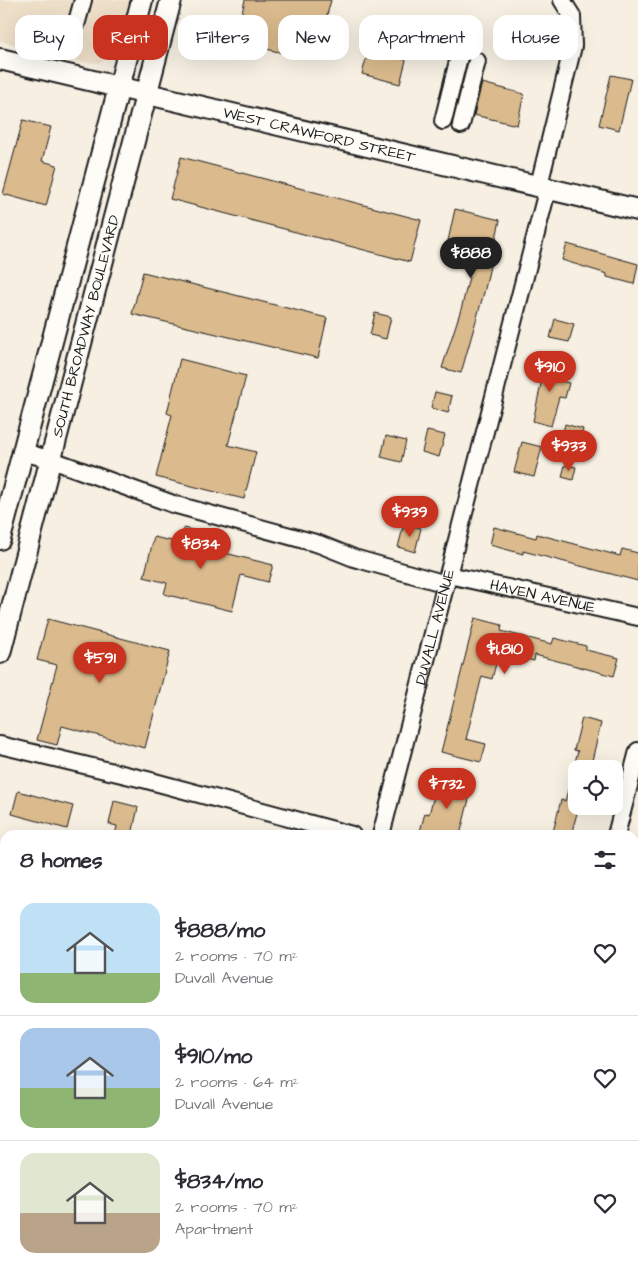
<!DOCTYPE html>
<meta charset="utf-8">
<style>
:root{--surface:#fff;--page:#f7f7f7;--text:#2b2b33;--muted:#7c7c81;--line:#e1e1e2;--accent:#c8321e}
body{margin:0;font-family:"Architects Daughter",sans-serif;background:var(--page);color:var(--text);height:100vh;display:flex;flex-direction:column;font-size:19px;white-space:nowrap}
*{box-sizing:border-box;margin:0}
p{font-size:16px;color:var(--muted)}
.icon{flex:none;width:28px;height:28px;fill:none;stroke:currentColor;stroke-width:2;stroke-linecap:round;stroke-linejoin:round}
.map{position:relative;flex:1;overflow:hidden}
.details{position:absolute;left:0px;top:830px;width:639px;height:446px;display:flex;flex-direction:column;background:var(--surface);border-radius:15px 15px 0 0;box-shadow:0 5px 20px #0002}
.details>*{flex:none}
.hud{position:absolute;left:15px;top:15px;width:609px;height:45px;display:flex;gap:10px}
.buttons{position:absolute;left:568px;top:760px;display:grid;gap:10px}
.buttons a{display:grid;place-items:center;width:55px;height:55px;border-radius:10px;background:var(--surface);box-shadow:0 5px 20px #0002;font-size:25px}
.price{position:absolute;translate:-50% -42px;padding:0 11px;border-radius:18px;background:var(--accent);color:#fff;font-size:16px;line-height:32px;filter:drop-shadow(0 1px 2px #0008)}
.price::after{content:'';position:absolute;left:50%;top:30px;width:15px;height:11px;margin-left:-8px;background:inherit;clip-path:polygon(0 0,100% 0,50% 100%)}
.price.selected{background:#222;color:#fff}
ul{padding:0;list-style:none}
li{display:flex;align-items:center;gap:15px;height:125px;padding:0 20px}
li+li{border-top:1px solid var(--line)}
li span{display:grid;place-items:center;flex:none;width:140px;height:100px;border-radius:15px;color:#555}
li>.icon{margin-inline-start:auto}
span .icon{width:60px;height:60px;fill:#fffc;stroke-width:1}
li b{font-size:21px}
h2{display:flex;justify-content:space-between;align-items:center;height:60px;padding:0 20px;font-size:21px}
.pill{padding:0 18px;border-radius:15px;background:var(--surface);box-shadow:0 5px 20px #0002;font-size:18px;line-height:45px}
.pill.selected{background:var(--accent);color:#fff}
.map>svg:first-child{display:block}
.built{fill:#eedfc9}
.building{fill:#dbbb8e;stroke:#1c1c1c}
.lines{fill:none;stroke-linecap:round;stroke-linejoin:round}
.minor-casing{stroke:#1c1c1c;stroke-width:20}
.major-casing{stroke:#1c1c1c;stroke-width:24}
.minor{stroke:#fdfcf7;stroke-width:16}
.major{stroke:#fdfcf7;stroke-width:20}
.labels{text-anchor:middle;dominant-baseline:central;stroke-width:5;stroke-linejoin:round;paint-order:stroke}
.street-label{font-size:15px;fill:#1c1c1c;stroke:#fdfcf7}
</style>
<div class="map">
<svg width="638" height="1276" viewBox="0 0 638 1276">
<rect width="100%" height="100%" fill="#f6efe2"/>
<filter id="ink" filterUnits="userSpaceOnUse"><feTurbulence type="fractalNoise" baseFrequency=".02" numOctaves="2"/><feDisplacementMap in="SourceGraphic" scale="10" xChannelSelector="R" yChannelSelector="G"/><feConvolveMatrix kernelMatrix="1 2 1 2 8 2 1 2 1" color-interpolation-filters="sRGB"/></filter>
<g filter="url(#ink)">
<path class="built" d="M0,0H132L118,54L99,63L83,62L0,41Z"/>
<path class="building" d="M245,0H331L316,56L292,50L291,55L250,45L242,48L234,28L239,25Z
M382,45L397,49L395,57L406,60L400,84L362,74L368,52L379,55Z
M611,75L631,79L619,130L599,125Z
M482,83L524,94L517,125L474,115Z
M23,120L51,127L42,161L57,165L46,206L3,194Z
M181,157L421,220L410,262L170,199Z
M455,209L500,220L485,289L461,373L442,368L462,306L476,248L448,241Z
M567,244L638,264L634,284L607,277V274L562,260Z
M143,272L327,318L318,358L132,314Z
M375,313L391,317L386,339L370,335Z
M555,319L574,324L569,342L550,338Z
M180,359L246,376L228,445L256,452L244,499L156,477L172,415L167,413Z
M546,361L564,366L560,381L569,383L565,398L559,397L551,426L533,421Z
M435,392L452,396L448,413L431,408Z
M565,424L583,429L579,445L561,441Z
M427,431L445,435L439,457L422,452Z
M386,436L406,441L401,462L381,457Z
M522,442L542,447L534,477L514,472Z
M565,465L576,467L573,480L562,477Z
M404,524L421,528L415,552L398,547Z
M494,527L536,538L537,534L620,556L622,549L638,553V581L523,551V554L490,545Z
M184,528L217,536L213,550L273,565L268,582L241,575L232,611L164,594L167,583L144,577L154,537L180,543Z
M475,618L502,625L501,631L552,644L554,638L586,646V650L619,658L614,676L535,655L534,661L499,652L492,679L482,676L466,739L486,744L481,762L441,752Z
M48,619L170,651L145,748L62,726L57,745L37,740L57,665L37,660Z
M582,718L601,723L590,769H573L578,751L574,750Z
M572,775H576V806H579L571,835H567L553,832L561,800L565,801Z
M439,778L472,787L460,835H419L425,813L429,814Z
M18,791L73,806L67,829L12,814Z
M114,801L138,807L132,835H115L117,826L109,824Z"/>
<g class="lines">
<g class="minor-casing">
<g id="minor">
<path d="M76,25L83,0"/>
<path d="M443,121L459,57"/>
<path d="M461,125L477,61"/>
<path d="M539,185L573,46L572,16L562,0"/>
<path d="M23,452L52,460L173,504L319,544L354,558L446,584"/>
<path id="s1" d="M449,575L638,617"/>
<path d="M0,745L147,780L352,835"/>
<path id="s2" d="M381,835L548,187"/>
<path d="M616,835L638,751"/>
<path d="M0,957L5,958"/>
<path d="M0,1083L5,1084"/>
<path d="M634,1089L638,1090"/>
<path d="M0,1220L5,1222L0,1240"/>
<path d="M7,1271L25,1276"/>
</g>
</g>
<g class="major-casing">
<g id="major">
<path id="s3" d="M0,59L638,210"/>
<path d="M0,539L142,0"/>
<path id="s4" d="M0,653L171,0"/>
</g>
</g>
<use href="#minor" class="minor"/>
<use href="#major" class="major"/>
</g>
</g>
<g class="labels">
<g class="street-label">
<text stroke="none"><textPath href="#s3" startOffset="328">WEST CRAWFORD STREET</textPath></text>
<text stroke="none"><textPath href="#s4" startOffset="338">SOUTH BROADWAY BOULEVARD</textPath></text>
<text stroke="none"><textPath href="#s1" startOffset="96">HAVEN AVENUE</textPath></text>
<text stroke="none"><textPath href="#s2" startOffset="215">DUVALL AVENUE</textPath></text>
</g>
</g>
</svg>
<div class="buttons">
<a><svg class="icon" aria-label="locate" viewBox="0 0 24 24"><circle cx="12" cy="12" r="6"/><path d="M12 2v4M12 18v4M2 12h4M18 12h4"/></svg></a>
</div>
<b class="price selected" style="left:471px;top:279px">$888</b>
<b class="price" style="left:550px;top:393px">$910</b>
<b class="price" style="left:569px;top:472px">$933</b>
<b class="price" style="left:410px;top:538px">$939</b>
<b class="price" style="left:201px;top:570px">$834</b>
<b class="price" style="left:505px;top:675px">$1,810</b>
<b class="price" style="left:100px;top:684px">$591</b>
<b class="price" style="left:447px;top:810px">$732</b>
<div class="hud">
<a class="pill">Buy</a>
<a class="pill selected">Rent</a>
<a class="pill">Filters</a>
<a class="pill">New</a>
<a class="pill">Apartment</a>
<a class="pill">House</a>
</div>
<section class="details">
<h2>8 homes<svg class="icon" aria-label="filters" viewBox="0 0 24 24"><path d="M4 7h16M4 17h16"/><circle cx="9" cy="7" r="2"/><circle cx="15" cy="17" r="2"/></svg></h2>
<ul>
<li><span style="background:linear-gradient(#bfe0f5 70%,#8fb573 0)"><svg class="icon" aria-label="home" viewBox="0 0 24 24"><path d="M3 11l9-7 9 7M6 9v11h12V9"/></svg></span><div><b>$888/mo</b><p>2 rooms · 70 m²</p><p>Duvall Avenue</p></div><svg class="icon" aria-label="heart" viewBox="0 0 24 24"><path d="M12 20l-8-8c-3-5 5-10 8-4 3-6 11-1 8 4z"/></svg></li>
<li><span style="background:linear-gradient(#a9c7e8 60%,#8fb573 0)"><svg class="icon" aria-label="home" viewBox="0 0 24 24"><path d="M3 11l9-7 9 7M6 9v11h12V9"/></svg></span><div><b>$910/mo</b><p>2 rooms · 64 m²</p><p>Duvall Avenue</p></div><svg class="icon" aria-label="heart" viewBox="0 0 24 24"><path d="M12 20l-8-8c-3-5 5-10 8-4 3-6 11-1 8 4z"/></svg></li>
<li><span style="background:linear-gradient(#dfe7d0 60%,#b9a48a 0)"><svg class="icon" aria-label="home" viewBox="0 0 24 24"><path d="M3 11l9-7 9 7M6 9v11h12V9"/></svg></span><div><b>$834/mo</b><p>2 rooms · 70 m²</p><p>Apartment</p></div><svg class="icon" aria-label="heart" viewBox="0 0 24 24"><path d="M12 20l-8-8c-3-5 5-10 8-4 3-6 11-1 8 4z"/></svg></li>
</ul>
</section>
</div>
